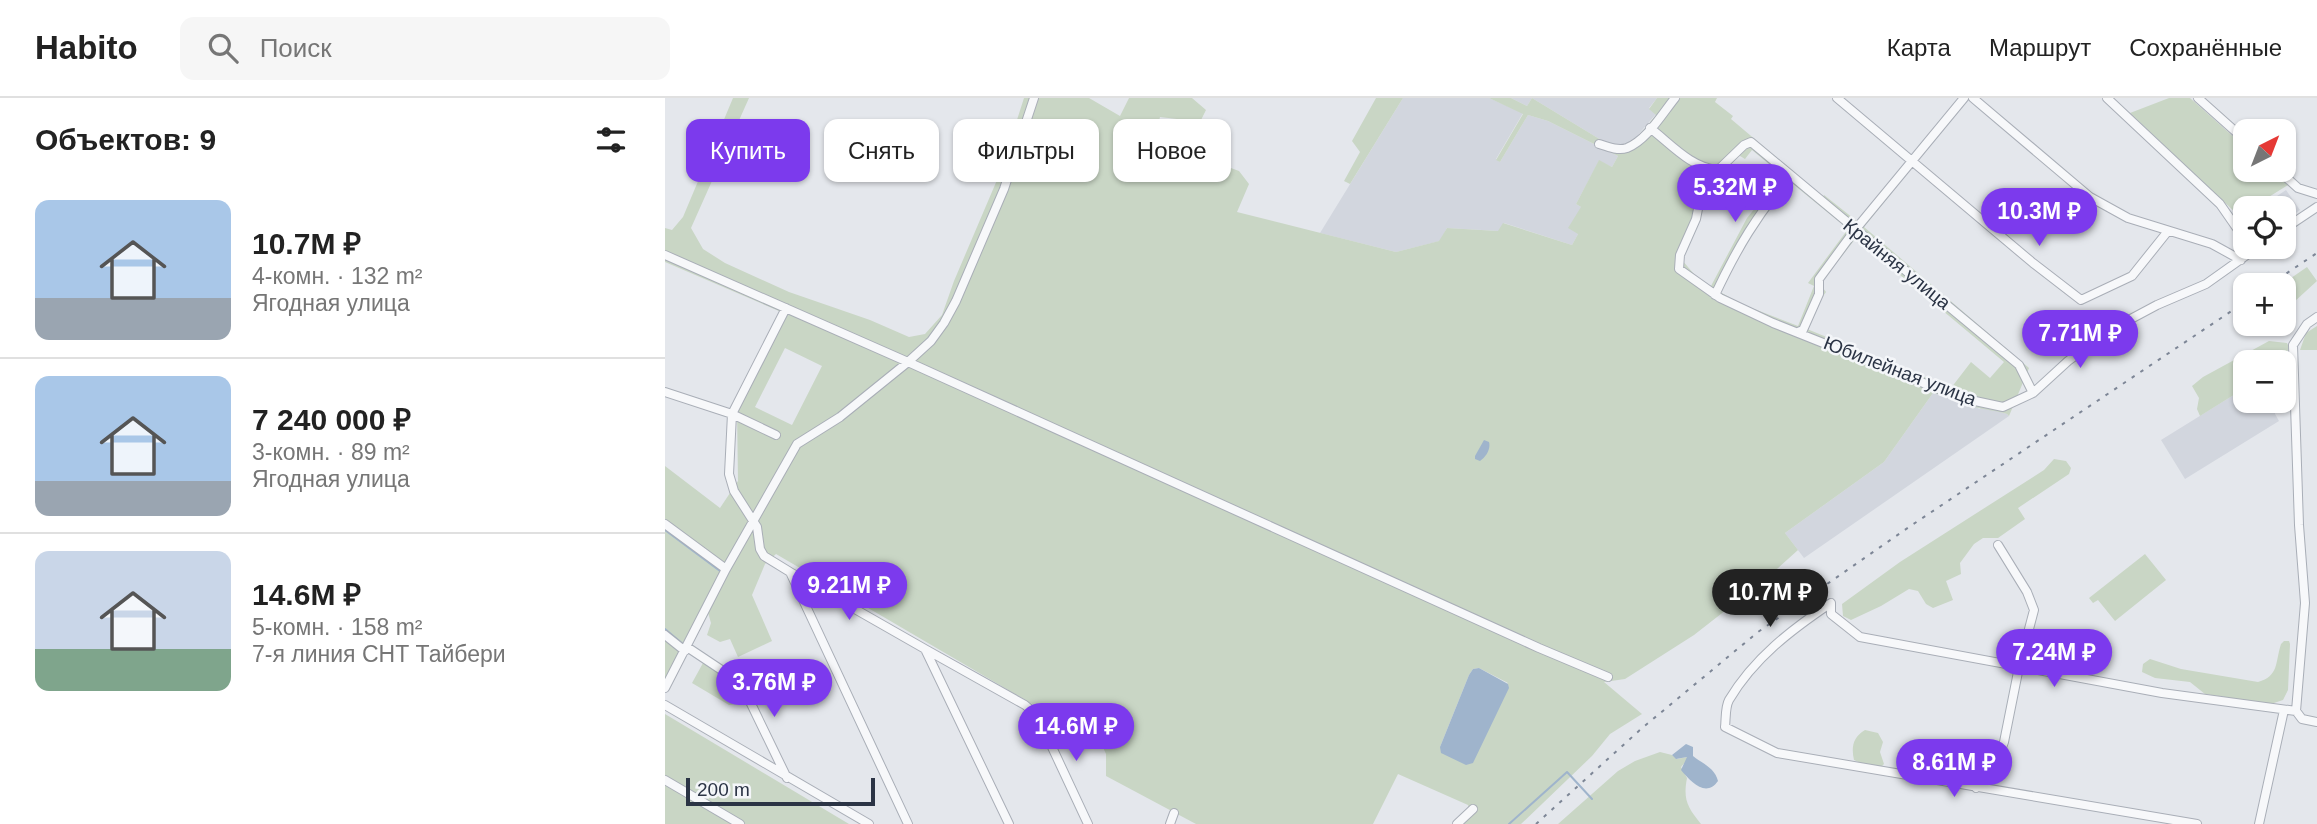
<!DOCTYPE html>
<html lang="ru">
<meta charset="utf-8">
<style>
:root{--surface:#fff;--page:#f6f6f6;--text:#222;--muted:#767676;--line:#e0e0e0;--accent:#7c3aed}
body{margin:0;font-family:Arial,sans-serif;background:var(--page);color:var(--text);height:100vh;display:flex;flex-direction:column;font-size:26px;white-space:nowrap}
*{box-sizing:border-box;margin:0}
p{font-size:23px;color:var(--muted)}
.icon{flex:none;width:38px;height:38px;fill:none;stroke:currentColor;stroke-width:2;stroke-linecap:round;stroke-linejoin:round}
.map{position:relative;flex:1;overflow:hidden}
.side{display:flex;flex-direction:column;background:var(--surface);width:665px}
.side>*{flex:none}
.top-card{position:absolute;left:21px;top:21px;width:665px;height:63px;display:flex;gap:14px}
.needle{width:46px;rotate:42deg}
.tools{position:absolute;left:1568px;top:21px;display:grid;gap:14px}
.tools a{display:grid;place-items:center;width:63px;height:63px;border-radius:14px;background:var(--surface);box-shadow:0 2px 5px #0004;font-size:35px}
.scale{position:absolute;left:21px;bottom:18px;width:189px;box-sizing:border-box;padding-left:7px;border:4px solid #2b3445;border-top:0;font-size:19px;line-height:24px;white-space:nowrap;color:#2b3445;-webkit-text-stroke:5px #f4f6f9;paint-order:stroke}
.price{position:absolute;translate:-50% -60px;padding:0 16px;border-radius:24px;background:var(--accent);color:#fff;font-size:23px;line-height:46px;filter:drop-shadow(0 2px 4px #0008)}
.price::after{content:'';position:absolute;left:50%;top:42px;width:21px;height:16px;margin-left:-10px;background:inherit;clip-path:polygon(0 0,100% 0,50% 100%)}
.price.on{background:#222;color:#fff}
ul{padding:0;list-style:none}
li{display:flex;align-items:center;gap:21px;height:175px;padding:0 35px}
li+li{border-top:2px solid var(--line)}
li span{display:grid;place-items:center;flex:none;width:196px;height:140px;border-radius:14px;color:#555}
li>.icon{margin-inline-start:auto}
span .icon{width:84px;height:84px;fill:#fffc;stroke-width:1}
li b{font-size:30px}
h2{display:flex;justify-content:space-between;align-items:center;height:84px;padding:0 35px;font-size:30px}
.pill{padding:0 24px;border-radius:14px;background:var(--surface);box-shadow:0 2px 5px #0004;font-size:24px;line-height:63px}
.pill.on{background:var(--accent);color:#fff}
header{display:flex;align-items:center;gap:42px;box-sizing:border-box;height:98px;padding:0 35px;background:var(--surface);border-bottom:2px solid var(--line)}
header strong{font-size:33px}
nav{display:flex;gap:38px;margin-inline-start:auto;font-size:24px}
.search{width:490px;height:63px;background:var(--page);display:flex;align-items:center;gap:18px;box-sizing:border-box;padding:0 24px;border-radius:14px;color:var(--muted);font-size:26px}
main{display:flex;flex:1;min-height:0}
.map>svg:first-child{display:block}
.built{fill:#d2d6de}
.green{fill:#c9d6c5;fill-rule:evenodd}
.water{fill:#9fb4cc}
.lines{fill:none;stroke-linecap:round;stroke-linejoin:round}
.stream{stroke:#9fb4cc;stroke-width:2}
.minor-casing{stroke:#a9aeb7;stroke-width:10}
.minor{stroke:#f7f8fa;stroke-width:8}
.rail{stroke:#7d8696;stroke-width:2;stroke-dasharray:3.5 7;stroke-linecap:butt}
.labels{text-anchor:middle;dominant-baseline:central;stroke-width:5;stroke-linejoin:round;paint-order:stroke}
.street-label{font-size:19px;fill:#2b3445;stroke:#f4f6f9}
</style>
<header>
<strong>Habito</strong>
<div class="search"><svg class="icon" aria-label="search" viewBox="0 0 24 24"><circle cx="10" cy="10" r="6"/><path d="M15 15l6 6"/></svg>Поиск</div>
<nav><a>Карта</a><a>Маршрут</a><a>Сохранённые</a></nav>
</header>
<main>
<section class="side">
<h2>Объектов: 9<svg class="icon" aria-label="filters" viewBox="0 0 24 24"><path d="M4 7h16M4 17h16"/><circle cx="9" cy="7" r="2"/><circle cx="15" cy="17" r="2"/></svg></h2>
<ul>
<li><span style="background:linear-gradient(#a9c7e8 70%,#9aa5b1 0)"><svg class="icon" aria-label="home" viewBox="0 0 24 24"><path d="M3 11l9-7 9 7M6 9v11h12V9"/></svg></span><div><b>10.7M ₽</b><p>4-комн. · 132 m²</p><p>Ягодная улица</p></div></li>
<li><span style="background:linear-gradient(#a9c7e8 75%,#9aa5b1 0)"><svg class="icon" aria-label="home" viewBox="0 0 24 24"><path d="M3 11l9-7 9 7M6 9v11h12V9"/></svg></span><div><b>7 240 000 ₽</b><p>3-комн. · 89 m²</p><p>Ягодная улица</p></div></li>
<li><span style="background:linear-gradient(#c9d6e8 70%,#7fa58c 0)"><svg class="icon" aria-label="home" viewBox="0 0 24 24"><path d="M3 11l9-7 9 7M6 9v11h12V9"/></svg></span><div><b>14.6M ₽</b><p>5-комн. · 158 m²</p><p>7-я линия СНТ Тайбери</p></div></li>
</ul>
</section>
<div class="map">
<svg width="1652" height="726" viewBox="0 0 1652 726">
<rect width="100%" height="100%" fill="#e4e7ec"/>
<path class="built" d="M738,0H824L858,15L831,61L835,64L863,17L883,23L953,58L947,69L934,63L911,106L916,109L913,136L907,147L839,125L834,133L782,130L775,143L731,154L655,135Z
M846,0H992L984,10L991,16L966,45L957,48H946L867,0L862,8Z
M1621,92L1635,112L1619,123V110H1594Z
M1580,290V303H1612L1610,316L1614,323L1520,381L1496,342Z
M1268,295L1310,306L1314,311L1318,309L1342,316L1344,318L1139,460L1120,435L1219,364Z"/>
<path class="green" d="M68,0H84L26,130L38,151L60,165L124,194L205,222L244,239L260,236L277,217L289,183L335,75L359,0H424L455,18L464,0H527L541,12L534,26L520,22L495,19L491,34L510,53L531,57L574,73L584,86L572,114L731,154L774,143L782,130L833,133L838,125L907,147L913,136L903,130L916,109L911,106L934,62L947,69L953,58L883,23L863,17L835,64L831,62L858,16L824,0H846L862,8L867,0L946,48C970,48 976,34 991,17L984,11L992,0H1052L1050,4L1068,18L1066,21L1158,99L1159,97L1193,124L1241,67L1246,71L1199,129L1364,270L1344,318L1342,316C1334,313 1315,311 1310,309L1309,306L1268,295L1219,364L1120,435L1133,452L1102,480L1029,537L960,581L939,584L977,616L945,636L927,658L856,726H797L806,717L803,707L733,676L708,726H531L441,678V656L437,647L397,623L385,628L374,610L111,456L100,466L87,497L107,543L73,559L65,541L55,544L42,537L46,525L40,504L0,581V368L55,410L73,383L72,314L121,216L0,164V130L7,132L18,119ZM1087,52L1117,77L1082,120L1046,188L1034,182L1017,162L1041,96L1070,55L1080,61ZM1123,82L1183,131L1143,185L1149,188L1133,228L1079,207L1053,193L1089,123ZM1191,140L1339,264L1325,280L1306,264L1286,290L1142,231L1152,207L1161,194L1155,186ZM120,250L157,268L127,327L90,309ZM814,570L843,585L775,649L804,577L808,571Z
M711,0H738L685,86L679,83L695,54L687,43Z
M1504,0H1525L1580,49V72H1606L1623,87L1586,110H1580V114L1574,118L1465,15Z
M1642,169L1652,183L1629,204L1631,212L1619,217V187H1616Z
M1652,228V252H1635L1641,235Z
M1604,243L1622,245L1624,249L1618,264H1580V290L1535,318L1532,311L1534,300L1527,288L1538,279Z
M1389,361L1401,363L1406,370L1404,376L1353,410L1360,421L1333,440H1318L1309,446L1295,465L1296,476L1281,483L1288,502L1268,510L1261,506L1253,493L1244,491L1216,508L1186,522L1178,518L1177,506L1235,464L1379,372Z
M1480,456L1501,482L1450,523L1433,502L1428,505L1424,500Z
M1619,543H1624L1625,546L1623,592L1618,602L1606,606L1540,596L1525,584L1490,580L1477,574L1478,566L1485,561L1516,571L1593,584C1614,578 1610,565 1616,546Z
M38,565L73,587L81,605L64,607L27,585Z
M0,616L184,726H0Z
M1200,632L1213,635L1218,644L1215,654L1219,666L1216,669L1198,666L1189,662C1186,649 1188,639 1200,632Z
M995,654L1007,657L1012,661L1022,659L1023,661L1016,669L1022,680C1018,701 1022,709 1036,726H893L953,673L970,663Z"/>
<path class="water" d="M819,342L824,344C826,351 821,359 815,363L810,361V358Z
M814,570L843,586L844,590L808,665L801,667L776,655L775,649L804,577L808,571Z
M1021,646L1028,649V658C1038,666 1050,670 1053,683C1041,700 1026,684 1016,672L1022,659L1011,661L1007,657Z"/>
<g class="lines">
<path class="stream" d="M0,432L55,473
M0,531L19,547
M844,726L902,674L927,701"/>
<g class="minor-casing">
<path id="minor" d="M1172,0L1368,165L1416,202L1467,178L1503,133
M1308,0L1425,99L1463,120L1547,146L1576,162
M1442,0L1555,106L1580,142
M1533,0L1580,42
M985,30C1006,46 1026,70 1053,72L1079,47L1086,44L1354,267L1368,295
M934,46C943,49 953,53 962,50C982,42 997,16 1010,0
M1041,70L1031,121L1015,157L1014,171L1055,200L1108,225L1271,290L1310,303L1338,309L1368,295L1403,263L1447,231L1492,207L1541,186L1593,149
M1613,72L1633,90L1652,96
M1619,131L1652,109
M0,157L243,264L874,550L943,579
M1050,197C1072,150 1092,117 1125,78
M121,210L67,316L64,376L69,393L92,429L95,451L99,458L125,474
M1133,234L1138,232L1154,196V181L1190,132L1299,0
M0,294L67,316L111,337
M0,426L61,471
M0,537L20,553
M22,549L76,585L122,680
M260,551L360,607L372,617L423,726
M0,590L61,471L132,346L175,319L243,264L266,243L279,225L291,203L339,91L369,0
M0,607L204,726
M1631,613L1640,505L1634,427L1628,247L1642,226L1652,219
M1631,613L1637,621L1652,624
M0,682L75,726
M1311,690L1333,660L1339,644L1354,569L1369,512L1362,494L1333,447
M243,726L125,474L260,551L344,726
M505,726L509,715
M792,726L808,711
M1532,726L1112,655L1060,629C1061,621 1060,609 1064,602C1089,560 1126,532 1166,505V516L1195,539L1497,595L1631,613
M1594,726L1619,612"/>
</g>
<use href="#minor" class="minor"/>
<path class="rail" d="M1604,187L1652,155
M871,726L976,631L1093,534L1244,429L1580,204"/>
</g>
<g class="labels">
<g class="street-label">
<text transform="translate(1232 166) rotate(39)">Крайняя улица</text>
<text transform="translate(1235 273) rotate(21)">Юбилейная улица</text>
</g>
</g>
</svg>
<div class="tools">
<a><svg class="needle" viewBox="-14 -14 28 28"><path d="M0-13l5 13h-10z" fill="#e53935"/><path d="M0 13l5-13h-10z" fill="#767676"/></svg></a>
<a><svg class="icon" aria-label="locate" viewBox="0 0 24 24"><circle cx="12" cy="12" r="6"/><path d="M12 2v4M12 18v4M2 12h4M18 12h4"/></svg></a>
<a>+</a>
<a>−</a>
</div>
<div class="scale">200 m</div>
<b class="price" style="left:1070px;top:126px">5.32M ₽</b>
<b class="price" style="left:1374px;top:150px">10.3M ₽</b>
<b class="price" style="left:1415px;top:272px">7.71M ₽</b>
<b class="price" style="left:184px;top:524px">9.21M ₽</b>
<b class="price on" style="left:1105px;top:531px">10.7M ₽</b>
<b class="price" style="left:1389px;top:591px">7.24M ₽</b>
<b class="price" style="left:109px;top:621px">3.76M ₽</b>
<b class="price" style="left:411px;top:665px">14.6M ₽</b>
<b class="price" style="left:1289px;top:701px">8.61M ₽</b>
<div class="top-card">
<a class="pill on">Купить</a>
<a class="pill">Снять</a>
<a class="pill">Фильтры</a>
<a class="pill">Новое</a>
</div>
</div>
</main>
